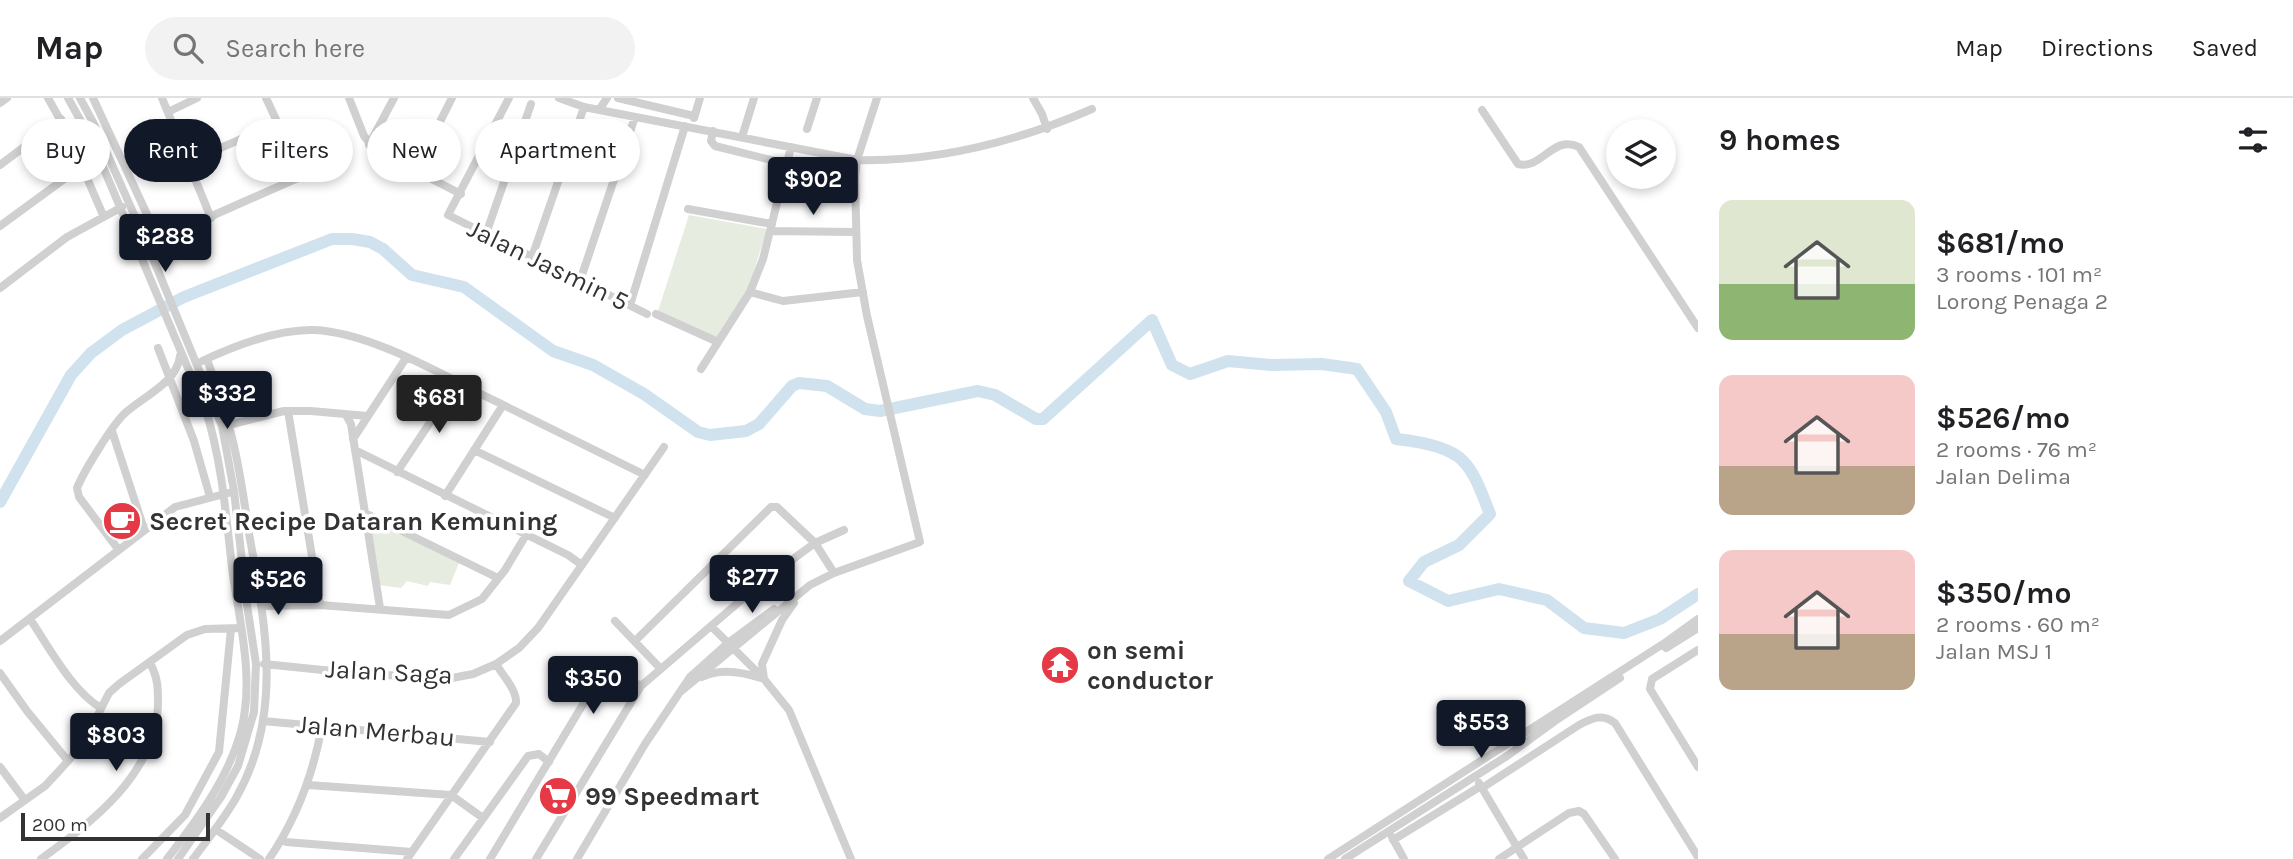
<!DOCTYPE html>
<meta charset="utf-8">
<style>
:root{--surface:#fff;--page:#f2f2f2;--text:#202124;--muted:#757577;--line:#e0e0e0;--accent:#111827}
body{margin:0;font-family:Karla,sans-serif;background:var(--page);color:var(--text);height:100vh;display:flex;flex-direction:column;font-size:26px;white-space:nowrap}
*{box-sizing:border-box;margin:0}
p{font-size:23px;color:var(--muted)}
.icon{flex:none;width:38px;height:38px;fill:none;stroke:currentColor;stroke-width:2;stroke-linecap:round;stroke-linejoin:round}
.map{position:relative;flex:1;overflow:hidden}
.details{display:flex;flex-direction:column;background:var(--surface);width:595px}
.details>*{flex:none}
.banner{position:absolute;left:21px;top:21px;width:665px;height:63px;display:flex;gap:14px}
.controls{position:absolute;left:1606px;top:21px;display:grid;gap:14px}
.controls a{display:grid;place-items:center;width:70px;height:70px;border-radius:50%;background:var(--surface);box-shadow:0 4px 10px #0003;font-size:35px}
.scale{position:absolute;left:21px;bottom:18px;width:189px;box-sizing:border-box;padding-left:7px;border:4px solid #333;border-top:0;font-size:19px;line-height:24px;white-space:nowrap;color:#333;-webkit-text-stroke:5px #fff;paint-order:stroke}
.price{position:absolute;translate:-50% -60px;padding:0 16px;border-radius:7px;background:var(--accent);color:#fff;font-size:23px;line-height:46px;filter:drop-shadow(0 2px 4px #0008)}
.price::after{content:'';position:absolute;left:50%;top:42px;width:21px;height:16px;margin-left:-10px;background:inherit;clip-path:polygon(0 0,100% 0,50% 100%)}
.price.on{background:#222;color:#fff}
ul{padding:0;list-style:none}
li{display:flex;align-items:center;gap:21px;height:175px;padding:0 21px}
li span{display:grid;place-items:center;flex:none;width:196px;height:140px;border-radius:14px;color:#555}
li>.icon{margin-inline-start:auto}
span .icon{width:84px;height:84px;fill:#fffc;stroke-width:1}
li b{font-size:30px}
h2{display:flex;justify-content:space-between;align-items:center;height:84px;padding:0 21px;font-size:30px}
.pill{padding:0 24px;border-radius:32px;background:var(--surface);box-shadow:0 4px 10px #0003;font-size:24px;line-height:63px}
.pill.on{background:var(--accent);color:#fff}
header{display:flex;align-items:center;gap:42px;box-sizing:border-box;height:98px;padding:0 35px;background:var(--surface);border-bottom:2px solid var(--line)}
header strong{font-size:33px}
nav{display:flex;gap:38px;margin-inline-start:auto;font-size:24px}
.search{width:490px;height:63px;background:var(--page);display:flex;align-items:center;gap:18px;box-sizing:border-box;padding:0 24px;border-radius:38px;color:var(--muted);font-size:26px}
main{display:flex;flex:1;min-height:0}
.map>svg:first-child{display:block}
.green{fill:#e6ecdf}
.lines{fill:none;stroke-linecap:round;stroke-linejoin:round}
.river{stroke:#cfe2ee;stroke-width:12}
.minor{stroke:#d0d0d0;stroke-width:8}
.labels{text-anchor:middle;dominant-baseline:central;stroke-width:7;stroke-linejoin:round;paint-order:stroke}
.street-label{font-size:26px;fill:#333;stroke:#fff}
.poi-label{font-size:26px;font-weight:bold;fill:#333;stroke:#fff;text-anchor:start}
</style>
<header>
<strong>Map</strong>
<div class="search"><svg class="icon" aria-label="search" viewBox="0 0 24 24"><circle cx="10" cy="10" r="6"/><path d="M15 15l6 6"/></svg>Search here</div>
<nav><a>Map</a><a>Directions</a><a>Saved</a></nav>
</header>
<main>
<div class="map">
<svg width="1698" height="761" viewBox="0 0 1698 761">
<rect width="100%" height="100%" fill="#fff"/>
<path class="green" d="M689,117L767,131L748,192L717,241L658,213Z
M366,419L459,465L450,487L430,484L428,488L407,483L401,490L379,487Z"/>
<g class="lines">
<path class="river" d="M0,404L71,277L91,255L122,232L184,199L332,141H352L370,144L383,151L412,177L464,189L553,253L593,267L644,296L698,334L710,337L746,333L759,326L792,288L799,285L827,288L865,311L880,313L978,293L995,297L1036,321H1043L1152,222L1172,267L1190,276L1228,263L1271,267L1322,266L1357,271L1386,314L1396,341C1415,343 1449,348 1463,363C1476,376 1483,399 1490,416L1459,447L1424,464L1409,483L1448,503L1499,491L1547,502L1584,530L1624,535L1660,521L1698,496"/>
<path class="minor" d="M48,0L67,34L103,117
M68,0L93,45L206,313C222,364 226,417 232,470C239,522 255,580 241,633C228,681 197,722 167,761
M80,0L95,28L147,146L222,328L234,393L247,507L256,566L254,614L238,668L221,699L178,761
M93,0L158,140
M162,0L211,120
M266,0L280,30L296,81
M349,0L364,38L375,52L461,96
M509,0L448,117L647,216
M559,0L584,9L857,62C939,64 1016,44 1092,11
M618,0L694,18
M1033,0L1042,16L1047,31
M0,5L7,0
M599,12L607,0
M1482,12L1518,66C1542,72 1553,36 1579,49L1698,230
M168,14L197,0
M694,20L700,0
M807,31L817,0
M713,33L711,43L715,48L787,66L855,78
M742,39L754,0
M369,47L394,0
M124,63L178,38
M188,64L278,25
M0,67L61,21
M415,73L452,0
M688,111L772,126
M0,128L82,68
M770,133L856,134
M486,136L531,6
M144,148L325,68
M532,159L584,9
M580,183L635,19
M0,190L67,139L122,109
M750,194L783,203L863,194
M630,207L685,28
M656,216L718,244
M158,250L194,343L210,399
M202,263C236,247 277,231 314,232C367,234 436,273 483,297C537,324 591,350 645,377
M701,271L750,194L763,161L791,49
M288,313L320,507
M346,317L351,326L380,510
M229,327L284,313H311L367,318
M112,333L144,431
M353,341L406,260
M355,352L568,457L582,467
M474,352L615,420
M397,374L457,284
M445,398L503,307
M365,415L498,480
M118,451L79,399L77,390C84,373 111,329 124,316C142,299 177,285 180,258
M262,508L320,507L449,517L482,501L505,472L526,437
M30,521C49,549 72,593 101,610
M615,523L660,570
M712,529L764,581L789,612L851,761
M0,543L175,409L228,395
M635,543L771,409H777L815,445L834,475
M1666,550L1698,530
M1698,552L1652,581L1650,591L1698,669
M264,566L362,576L452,580L473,576L496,566L519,550L538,530L664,349
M0,575L27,613L68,663
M702,579C720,570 743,574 761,580
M764,581L762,566L782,522L794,505
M679,595L810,487L834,475L920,444L867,218L857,162L855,78L857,62L877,0
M263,623L490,644
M0,669L24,701
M1479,685L1524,761
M308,687L451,697L483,720
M1482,690L1579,627C1592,620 1603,615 1615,625L1698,759
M0,720L45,688L59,673L83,646L109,595L119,586L187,537L205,531L240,530
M215,731L260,761
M1392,739L1404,761
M282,742L286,744L412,754
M1393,742L1481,688
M41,761C92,724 156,676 158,606C158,589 158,580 150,565
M142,761L185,717L219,654L231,531
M193,761C208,741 224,721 236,700C283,618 266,529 250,441C244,405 240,367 230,332C224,308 215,284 207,261
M269,761C297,720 313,677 322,628
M407,761L516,605C517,592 503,578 496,566
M454,761L528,658L539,656L549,664
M490,761L603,573L613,572L641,588
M536,761L641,588L767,480L815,445L844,432
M577,761L645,646L690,579L728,545L774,511
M1328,761L1666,544L1698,521
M1345,761L1507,658L1555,623L1620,580
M1499,761L1569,715L1579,713L1584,716L1615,761"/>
</g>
<defs>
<g id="cafe-disc" transform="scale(2.0125)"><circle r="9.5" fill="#e63946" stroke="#fff"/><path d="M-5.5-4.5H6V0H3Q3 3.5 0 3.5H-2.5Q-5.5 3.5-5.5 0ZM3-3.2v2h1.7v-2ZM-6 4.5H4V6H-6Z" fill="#fff"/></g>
<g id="temple-disc" transform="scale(2.0125)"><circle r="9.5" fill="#e63946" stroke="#fff"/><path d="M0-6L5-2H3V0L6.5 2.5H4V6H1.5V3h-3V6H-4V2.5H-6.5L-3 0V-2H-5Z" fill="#fff"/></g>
<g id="supermarket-disc" transform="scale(2.0125)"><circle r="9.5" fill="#e63946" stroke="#fff"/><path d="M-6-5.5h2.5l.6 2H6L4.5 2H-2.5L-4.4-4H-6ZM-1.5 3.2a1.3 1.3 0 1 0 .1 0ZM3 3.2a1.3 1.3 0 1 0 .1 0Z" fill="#fff"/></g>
</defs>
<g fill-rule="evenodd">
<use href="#cafe-disc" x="122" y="423"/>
<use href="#temple-disc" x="1060" y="567"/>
<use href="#supermarket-disc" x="558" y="698"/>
</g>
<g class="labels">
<g class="street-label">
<text transform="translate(548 167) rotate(26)">Jalan Jasmin 5</text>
<text transform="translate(389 574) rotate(3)">Jalan Saga</text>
<text transform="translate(376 633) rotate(5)">Jalan Merbau</text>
</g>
<g class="poi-label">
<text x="149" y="423">Secret Recipe Dataran Kemuning</text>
<text x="1087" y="552">on semi<tspan x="1087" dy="30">conductor</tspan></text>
<text x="585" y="698">99 Speedmart</text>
</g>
</g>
</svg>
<div class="controls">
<a><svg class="icon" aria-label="layers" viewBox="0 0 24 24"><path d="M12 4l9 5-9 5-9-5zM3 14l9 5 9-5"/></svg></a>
</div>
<div class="scale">200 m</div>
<b class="price" style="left:813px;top:119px">$902</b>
<b class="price" style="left:165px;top:176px">$288</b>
<b class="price" style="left:227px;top:333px">$332</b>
<b class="price on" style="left:439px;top:337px">$681</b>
<b class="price" style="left:752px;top:517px">$277</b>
<b class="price" style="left:278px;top:519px">$526</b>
<b class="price" style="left:593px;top:618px">$350</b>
<b class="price" style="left:1481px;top:662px">$553</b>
<b class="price" style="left:116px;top:675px">$803</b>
<div class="banner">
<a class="pill">Buy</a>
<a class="pill on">Rent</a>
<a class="pill">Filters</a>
<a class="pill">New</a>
<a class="pill">Apartment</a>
</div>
</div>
<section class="details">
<h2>9 homes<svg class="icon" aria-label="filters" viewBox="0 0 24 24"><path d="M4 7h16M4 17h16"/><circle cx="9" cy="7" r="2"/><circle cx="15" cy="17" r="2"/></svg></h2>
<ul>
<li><span style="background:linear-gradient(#dfe7d0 60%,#8fb573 0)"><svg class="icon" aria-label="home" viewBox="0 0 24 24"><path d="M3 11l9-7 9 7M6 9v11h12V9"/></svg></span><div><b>$681/mo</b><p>3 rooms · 101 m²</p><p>Lorong Penaga 2</p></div></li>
<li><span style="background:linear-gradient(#f6c9c9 65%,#b9a48a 0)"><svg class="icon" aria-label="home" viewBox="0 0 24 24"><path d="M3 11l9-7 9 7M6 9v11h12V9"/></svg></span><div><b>$526/mo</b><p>2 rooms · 76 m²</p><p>Jalan Delima</p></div></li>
<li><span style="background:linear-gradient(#f6c9c9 60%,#b9a48a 0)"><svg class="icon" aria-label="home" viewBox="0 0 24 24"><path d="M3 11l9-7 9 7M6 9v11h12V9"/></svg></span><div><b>$350/mo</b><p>2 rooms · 60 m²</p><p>Jalan MSJ 1</p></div></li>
</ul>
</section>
</main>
